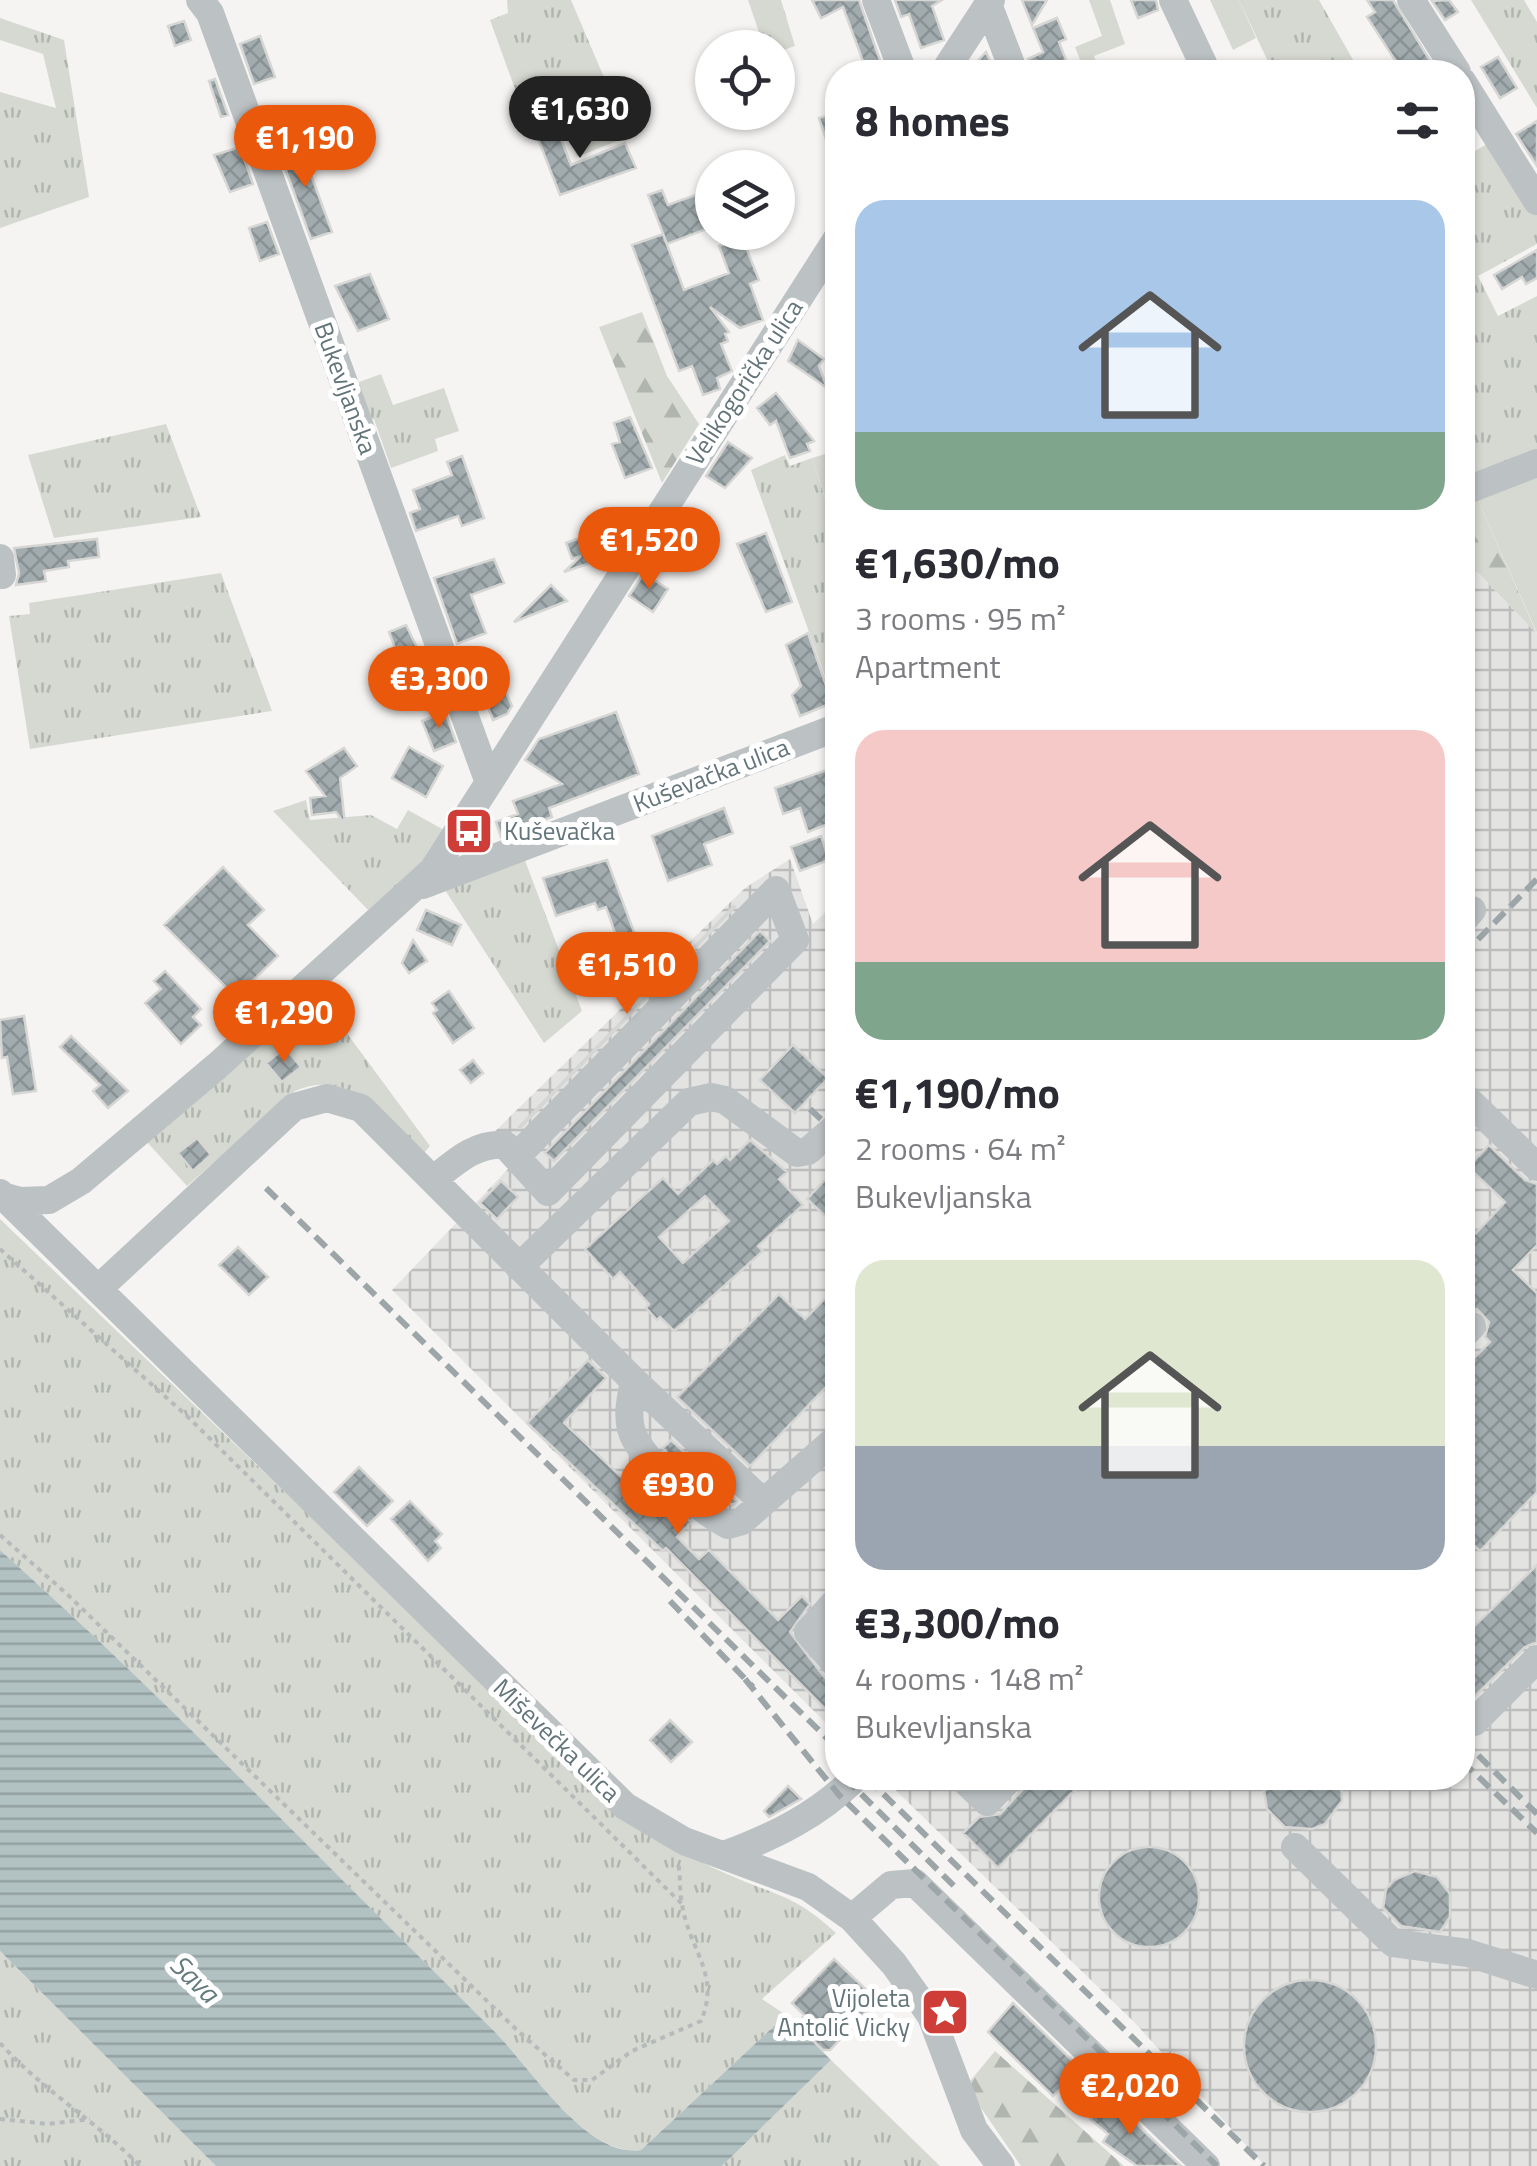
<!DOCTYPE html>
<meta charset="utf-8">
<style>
:root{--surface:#fff;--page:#f2f2f3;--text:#2b2b33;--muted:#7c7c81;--accent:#ea580c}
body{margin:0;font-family:"Titillium Web",sans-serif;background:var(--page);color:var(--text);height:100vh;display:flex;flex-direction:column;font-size:38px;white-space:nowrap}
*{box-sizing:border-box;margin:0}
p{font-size:32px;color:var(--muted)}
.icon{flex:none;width:55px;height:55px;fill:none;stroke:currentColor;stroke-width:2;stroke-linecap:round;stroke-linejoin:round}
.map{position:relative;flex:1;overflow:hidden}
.drawer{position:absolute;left:825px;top:60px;width:650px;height:1730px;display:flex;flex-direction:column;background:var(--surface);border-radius:40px;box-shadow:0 2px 8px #0004}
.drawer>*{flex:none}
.controls{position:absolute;left:695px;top:30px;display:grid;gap:20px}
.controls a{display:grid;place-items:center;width:100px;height:100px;border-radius:50%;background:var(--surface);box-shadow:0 2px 8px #0004;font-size:50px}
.price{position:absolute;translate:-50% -85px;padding:0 22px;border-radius:35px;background:var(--accent);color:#fff;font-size:32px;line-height:65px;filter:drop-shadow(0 2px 5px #0008)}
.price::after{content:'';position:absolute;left:50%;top:60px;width:30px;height:22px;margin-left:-15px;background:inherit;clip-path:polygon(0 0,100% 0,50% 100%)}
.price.on{background:#222;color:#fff}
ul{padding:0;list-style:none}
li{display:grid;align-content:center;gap:20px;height:530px;padding:0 30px}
li span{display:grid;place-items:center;height:310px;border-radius:30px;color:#555}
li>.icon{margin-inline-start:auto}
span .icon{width:180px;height:180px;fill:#fffc;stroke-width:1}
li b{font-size:42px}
h2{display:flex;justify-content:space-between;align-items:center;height:120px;padding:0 30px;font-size:42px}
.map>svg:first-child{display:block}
.industrial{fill:url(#industrial-grid)}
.grass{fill:url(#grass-tufts)}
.forest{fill:url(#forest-firs)}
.garden{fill:#d6d9d1}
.water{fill:url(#water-rules)}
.building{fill:url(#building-cross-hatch);stroke:#d6d6d4;stroke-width:2.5;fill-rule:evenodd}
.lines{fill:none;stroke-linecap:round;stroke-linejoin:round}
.path{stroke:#b6babb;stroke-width:4;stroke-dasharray:5 5;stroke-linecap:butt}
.minor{stroke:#bcc1c3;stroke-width:28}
.rail{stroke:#9ca5a7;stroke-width:6;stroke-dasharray:15 8;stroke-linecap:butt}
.labels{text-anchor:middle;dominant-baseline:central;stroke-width:10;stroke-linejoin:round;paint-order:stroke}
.street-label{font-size:25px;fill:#63757a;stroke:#fff}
.poi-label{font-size:25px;fill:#63757a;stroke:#fff;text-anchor:start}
.water-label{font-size:28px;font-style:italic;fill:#637b7c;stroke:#fff}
</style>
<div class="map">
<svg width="1537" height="2166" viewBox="0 0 1537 2166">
<defs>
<pattern id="industrial-grid" width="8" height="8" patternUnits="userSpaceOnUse" patternTransform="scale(2.5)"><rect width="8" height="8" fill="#e3e4e2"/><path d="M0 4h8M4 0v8" fill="none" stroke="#bcbdbc"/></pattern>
<pattern id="grass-tufts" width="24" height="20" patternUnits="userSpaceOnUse" patternTransform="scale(2.5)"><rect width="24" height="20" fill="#d6d9d1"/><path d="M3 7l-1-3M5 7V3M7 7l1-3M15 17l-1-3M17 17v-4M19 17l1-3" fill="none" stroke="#b1b5af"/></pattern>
<pattern id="forest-firs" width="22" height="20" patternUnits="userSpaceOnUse" patternTransform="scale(2.5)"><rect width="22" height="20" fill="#d6d9d1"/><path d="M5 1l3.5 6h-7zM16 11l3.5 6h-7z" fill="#b1b5af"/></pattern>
<pattern id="water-rules" width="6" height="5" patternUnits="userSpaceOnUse" patternTransform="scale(2.5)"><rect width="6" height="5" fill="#b2c1c1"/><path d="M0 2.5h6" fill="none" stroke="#94a1a2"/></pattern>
<pattern id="building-cross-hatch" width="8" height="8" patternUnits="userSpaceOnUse" patternTransform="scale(2.5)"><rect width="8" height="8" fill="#a2acae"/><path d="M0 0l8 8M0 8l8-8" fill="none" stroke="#889193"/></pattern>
</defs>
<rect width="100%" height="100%" fill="#f5f4f2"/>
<path class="industrial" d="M1463,557L1537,634V2166H1265L1134,2022L883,1778H1462Z
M790,859L813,924L837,901V1734L392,1290L509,1168L486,1140L745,888Z"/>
<path class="grass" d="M507,0H571L629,136L577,157L558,111L527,122L490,20L508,13Z
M748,0H781L795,46L778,52V48L764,47Z
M1239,0H1319L1360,72H1273Z
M1471,0H1524L1537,22V108Z
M0,18L64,40L89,197L0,228V92L56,108L43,54L0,40Z
M1492,141L1537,214V244L1478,276L1498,316L1537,296V454L1469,480L1463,467V158Z
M381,374L393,405L444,388L459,431L435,439L438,451L391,468L374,419L364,422L351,385Z
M166,424L201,517L54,538L28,455Z
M785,455L790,466L812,458L837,535V710L751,470Z
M221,573L272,711L30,749L9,616L30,614L29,603Z
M306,800L310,820L371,815L397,829L408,810L444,830L427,860L368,910L273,811Z
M524,858L582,1011L544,1043L445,890Z
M315,990L430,1146L424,1153C386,1118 350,1067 295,1091L187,1186L146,1141Z
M0,1219L618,1811C653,1835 688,1857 727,1874C776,1896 794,1894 836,1933L762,1999L786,2015L641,2150C586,2158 530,2067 494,2031C330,1871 171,1703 0,1550Z
M0,1951L216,2166H0Z
M831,2060L940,2166H722Z"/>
<path class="forest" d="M642,312L667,376L699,424L662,483L599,327Z
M1476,496L1537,634L1463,557V501Z
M995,2051L1124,2166H1021L966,2086Z"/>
<path class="garden" d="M1089,0H1110L1125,44L1094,56L1099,72H1064L1082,65L1075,47L1102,36Z
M1210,0H1239L1256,38L1233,50Z
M835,451L837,506L829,509L812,458Z
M1537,473V633L1476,496Z"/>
<path class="water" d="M0,1550C171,1703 331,1871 494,2031C530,2067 587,2159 641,2150L786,2015L831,2060L722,2166H216L0,1951Z"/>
<path class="building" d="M812,0H859L884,72H867L843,7L821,18Z
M895,0H942L932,6L944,40L921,48L909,14L901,17Z
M1022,0H1047L1032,25Z
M1131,0H1156L1158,10L1138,18Z
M1367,0H1393L1437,72H1373L1395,60L1367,17L1375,12Z
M1449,0L1458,12L1445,20L1432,1Z
M1057,18L1066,39L1059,42L1069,68L1031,72L1028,59L1043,52L1033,28Z
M184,21L191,40L175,46L168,26Z
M260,36L275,77L254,84L240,44Z
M986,52L995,72H968Z
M1498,57L1517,88L1500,98L1481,67Z
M215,79L228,115L221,117L209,81Z
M838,113V165L835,166L819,118Z
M553,118L571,165L625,143L636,168L560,195L533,126Z
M1537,121V166L1516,134Z
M299,142L332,232L311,239L278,149Z
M240,147L253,184L230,192L214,155Z
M712,189V227L667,244L648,195L662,190L668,205Z
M267,222L279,254L260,261L249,228Z
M663,234L684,290L729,273L719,246L742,237L759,280L750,284L763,320L740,328L710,307L729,332L725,334L728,341L721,344L732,371L717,378L720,389L703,395L692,366L679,371L632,245Z
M1537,250V278L1526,284L1522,277L1502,289L1494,275Z
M370,274L389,319L358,331L335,286Z
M798,340L824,359L819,366L827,388L788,361Z
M776,393L814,441L807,444L810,451L790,458L776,421L770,425L757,408Z
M630,417L652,468L625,478L612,444L620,442L614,423Z
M728,442L752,458L725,488L706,476Z
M462,456L484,518L462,526L458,516L416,531L410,513L420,509L413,490L452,475L447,462Z
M592,533L602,559L564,572L581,556L572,559L566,543Z
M766,533L792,602L766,612L737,544Z
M97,539L99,557L68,561L69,567L44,571L46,581L16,585L19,573L14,548Z
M494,559L504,583L471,595L486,633L457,644L434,578Z
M644,573L668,589L653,612L629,596Z
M551,585L567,601L514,622Z
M406,625L434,682L411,691L389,632Z
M808,633L832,703L800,716L792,695L801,686L786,645Z
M502,684L512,706L507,714L493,720L482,692Z
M445,712L456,742L434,751L422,721Z
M616,712L639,774L549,808L552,817L501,837L496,822L518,814L513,801L562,784L525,760L539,739Z
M409,747L443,766L426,797L392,778Z
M344,748L357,766L340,778L345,824L336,812L312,815L310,798L325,796L306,771Z
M838,766V820L808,832L800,808L783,814L775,788Z
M724,808L733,833L704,844L712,865L668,881L652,836Z
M821,836L829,860L800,871L791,847Z
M607,860L643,956L601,971L594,952L619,944L606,907L598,910L595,903L556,916L543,878Z
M223,867L264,910L248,925L278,956L236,997L164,925Z
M734,906L735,907L520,1128L519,1127Z
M426,910L461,925L452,945L417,930Z
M760,931L770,941L554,1161L545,1153Z
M413,940L427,961L409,973L402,963Z
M165,971L201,1009L193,1017L201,1025L181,1044L145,1003L161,989L154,981Z
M449,991L474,1028L453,1043L433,1013L437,1010L432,1003Z
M24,1016L36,1091L13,1094L7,1057L2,1058L0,1020Z
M71,1036L128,1091L108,1108L93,1091L100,1085L60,1047Z
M793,1045L828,1078L795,1113L760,1080Z
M285,1048L301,1067L282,1082L266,1063Z
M473,1060L483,1073L471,1083L460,1070Z
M197,1138L211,1155L193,1171L178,1153Z
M750,1140L787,1172L779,1179L803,1205L758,1246L763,1251L674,1331L660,1317L657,1320L646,1308L649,1304L620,1272L613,1279L585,1249L663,1178L678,1194L713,1160L717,1164L726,1156L730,1160ZM705,1196L729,1221L683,1263L659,1237Z
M1489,1145L1525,1180L1537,1184V1245L1513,1270L1537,1293V1492L1480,1551L1462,1534V1370L1490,1342L1485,1337L1489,1322L1477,1309L1462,1312V1220L1476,1233L1505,1202L1468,1167Z
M838,1166V1228L807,1199Z
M501,1181L518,1197L497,1219L480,1203Z
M238,1247L268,1277L249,1295L219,1265Z
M838,1285V1392L829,1384L750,1466L677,1397L779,1294L805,1319Z
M588,1360L606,1378L564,1423L629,1484L639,1474L691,1522L677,1537L699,1559L709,1550L778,1620L802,1596L810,1604L790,1632L825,1678L838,1684V1722L666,1548L663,1551L527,1423Z
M671,1440L737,1501L733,1505L713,1494L671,1457L663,1448Z
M359,1467L393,1501L367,1526L334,1492Z
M410,1501L442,1534L435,1541L441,1548L428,1561L391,1519Z
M1537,1565V1642L1525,1647L1473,1698L1462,1695V1638Z
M670,1720L692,1742L671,1762L650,1740Z
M1027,1778H1087L998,1868L963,1833L979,1817L1000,1814L1023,1789Z
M1262,1778H1341L1342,1801L1325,1824L1312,1829L1285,1827L1267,1809Z
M788,1786L801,1799L769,1817L764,1811Z
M1099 1897a50 50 0 1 1 100 0a50 50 0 1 1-100 0Z
M1415,1871L1437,1877L1450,1894V1917L1440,1932L1401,1926L1383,1908L1386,1889L1394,1880Z
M834,1959L877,2000L830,2050H823L798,2026L804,2015L792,2003Z
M1244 2046a66 66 0 1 1 132 0a66 66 0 1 1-132 0Z
M1013,2003L1081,2069L1053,2096L988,2032Z
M1110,2097L1146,2133L1181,2166H1137L1103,2142L1108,2134L1090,2119Z"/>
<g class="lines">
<path class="path" d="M0,1249L187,1416L682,1904
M0,1535L68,1595L519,2032L574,2080H592L632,2051L701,2021C721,1974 689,1950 682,1904C679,1890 681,1877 678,1863
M0,2043C42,2090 96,2121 140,2166
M0,2119L48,2124L90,2119"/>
<path class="minor" d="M200,0L210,13L488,780
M876,0L903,72
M1173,0L1207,72
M1411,0L1457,72
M988,4L1014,72
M944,72L991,0
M1462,81L1537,201
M1462,492L1537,463
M0,558L2,575
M423,885L838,727
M1462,921L1472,910
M1462,1094L1537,1167
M433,1180C454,1163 476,1142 505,1145L548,1192L795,940L776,890L516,1157
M0,1193L625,1806L684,1841L808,1887L852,1918L894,1964L931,2016L974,2130L1001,2166
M2,1196L20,1201L49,1200L81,1181L217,1066L433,870L838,237
M519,1267L689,1102L711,1097L725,1100L797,1153L808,1151L838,1125
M99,1288L294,1107L327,1098L361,1108L634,1381C631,1397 627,1413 631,1429C639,1459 701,1511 728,1525L742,1521L838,1437
M1462,1336L1472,1326
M634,1381L763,1502
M838,1599L808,1632L838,1667
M1462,1712L1474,1722L1537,1659
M962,1778L987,1802L1010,1778
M1295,1847L1393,1943L1468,1953L1537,1975
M724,1855C773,1837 818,1815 855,1778
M852,1918L891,1885L915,1883L1206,2166"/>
<path class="rail" d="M1462,956L1537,879
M810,1109L838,1135
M266,1188L838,1749
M670,1601L753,1687
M745,1679L839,1795L1217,2166
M1462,1739L1537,1814
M1462,1761L1537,1833
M845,1778L955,1887
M867,1778L1264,2166"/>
</g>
<defs>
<g id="bus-square" transform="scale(2.5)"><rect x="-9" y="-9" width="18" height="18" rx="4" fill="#cf3d38" stroke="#fff"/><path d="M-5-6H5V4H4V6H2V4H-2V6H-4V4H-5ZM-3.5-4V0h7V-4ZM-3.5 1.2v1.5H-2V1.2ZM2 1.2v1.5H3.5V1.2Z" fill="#fff"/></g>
<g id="sight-square" transform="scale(2.5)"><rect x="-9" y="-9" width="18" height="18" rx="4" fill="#cf3d38" stroke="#fff"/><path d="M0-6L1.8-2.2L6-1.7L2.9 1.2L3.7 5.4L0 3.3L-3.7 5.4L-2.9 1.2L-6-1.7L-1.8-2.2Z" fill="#fff"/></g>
</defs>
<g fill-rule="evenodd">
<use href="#bus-square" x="469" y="831"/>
<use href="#sight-square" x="945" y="2012"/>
</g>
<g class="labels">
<g class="street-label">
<text transform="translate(744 382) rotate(-57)">Velikogorička ulica</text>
<text transform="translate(346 388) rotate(70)">Bukevljanska</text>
<text transform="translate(711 775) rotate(-21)">Kuševačka ulica</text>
<text transform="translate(557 1740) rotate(44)">Miševečka ulica</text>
</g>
<g class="poi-label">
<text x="504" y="831">Kuševačka</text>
<text x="910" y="1998" text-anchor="end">Vijoleta<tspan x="910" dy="29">Antolić Vicky</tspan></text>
</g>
<g class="water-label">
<text transform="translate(195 1978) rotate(44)">Sava</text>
</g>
</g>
</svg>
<div class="controls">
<a><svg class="icon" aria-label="locate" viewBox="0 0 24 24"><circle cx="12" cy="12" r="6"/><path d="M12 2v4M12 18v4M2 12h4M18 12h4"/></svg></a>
<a><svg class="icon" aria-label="layers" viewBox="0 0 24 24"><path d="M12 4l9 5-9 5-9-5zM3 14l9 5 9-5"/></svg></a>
</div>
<b class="price on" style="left:580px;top:161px">€1,630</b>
<b class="price" style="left:305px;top:190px">€1,190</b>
<b class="price" style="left:649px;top:592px">€1,520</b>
<b class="price" style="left:439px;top:731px">€3,300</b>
<b class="price" style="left:627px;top:1017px">€1,510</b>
<b class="price" style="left:284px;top:1065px">€1,290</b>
<b class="price" style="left:678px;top:1537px">€930</b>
<b class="price" style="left:1130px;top:2138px">€2,020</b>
<section class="drawer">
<h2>8 homes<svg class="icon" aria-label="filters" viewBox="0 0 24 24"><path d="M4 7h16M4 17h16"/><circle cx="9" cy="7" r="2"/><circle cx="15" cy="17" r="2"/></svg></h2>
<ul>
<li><span style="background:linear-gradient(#a9c7e8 75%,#7fa58c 0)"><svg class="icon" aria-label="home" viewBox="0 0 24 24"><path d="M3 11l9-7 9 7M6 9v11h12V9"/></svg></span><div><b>€1,630/mo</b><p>3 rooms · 95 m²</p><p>Apartment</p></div></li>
<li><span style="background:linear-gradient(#f6c9c9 75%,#7fa58c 0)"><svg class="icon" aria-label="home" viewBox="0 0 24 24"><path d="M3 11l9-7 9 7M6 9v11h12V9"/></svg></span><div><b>€1,190/mo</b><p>2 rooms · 64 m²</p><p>Bukevljanska</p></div></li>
<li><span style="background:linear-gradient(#dfe7d0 60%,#9aa5b1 0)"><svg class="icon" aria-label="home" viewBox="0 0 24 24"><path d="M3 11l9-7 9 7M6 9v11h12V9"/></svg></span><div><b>€3,300/mo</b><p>4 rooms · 148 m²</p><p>Bukevljanska</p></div></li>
</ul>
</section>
</div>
